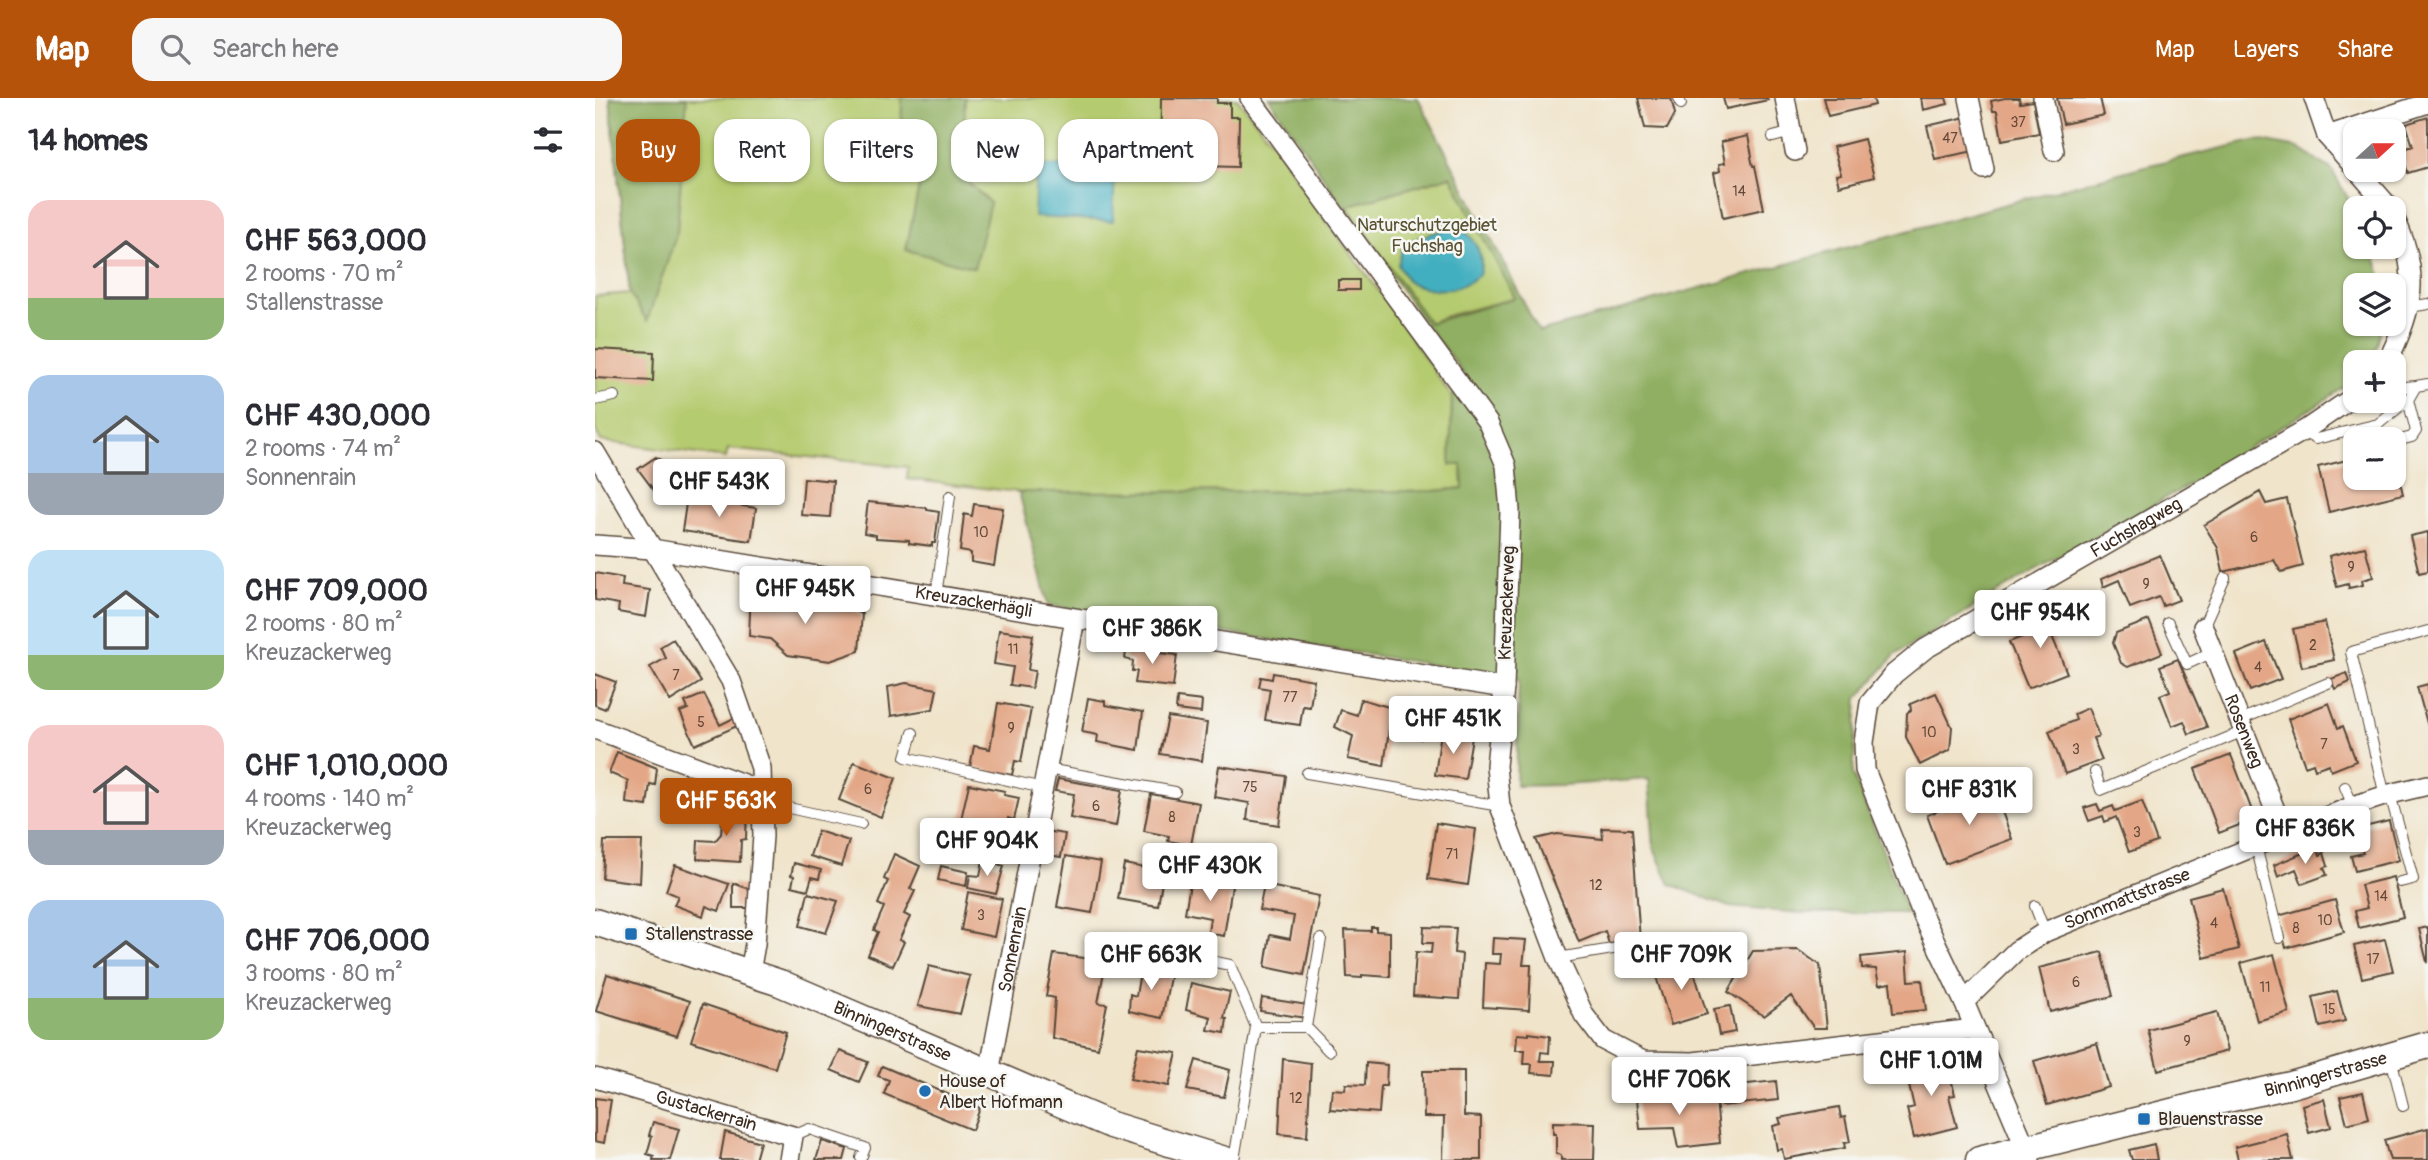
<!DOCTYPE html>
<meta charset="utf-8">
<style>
:root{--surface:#fff;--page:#f7f7f7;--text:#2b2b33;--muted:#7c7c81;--accent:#b45309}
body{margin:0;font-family:Pangolin,sans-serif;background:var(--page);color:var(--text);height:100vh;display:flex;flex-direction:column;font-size:26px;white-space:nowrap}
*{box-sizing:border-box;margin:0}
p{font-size:23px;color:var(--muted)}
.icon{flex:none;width:38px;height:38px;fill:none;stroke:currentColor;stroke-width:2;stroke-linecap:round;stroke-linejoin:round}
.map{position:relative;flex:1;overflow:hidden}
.drawer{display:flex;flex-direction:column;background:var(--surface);width:595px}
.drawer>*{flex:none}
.banner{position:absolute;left:21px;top:21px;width:665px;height:63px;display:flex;gap:14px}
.needle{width:46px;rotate:69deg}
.tools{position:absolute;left:1748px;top:21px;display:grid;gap:14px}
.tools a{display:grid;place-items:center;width:63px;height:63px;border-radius:14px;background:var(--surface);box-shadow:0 2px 5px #0004;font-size:35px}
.price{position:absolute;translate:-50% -60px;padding:0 16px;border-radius:7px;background:#fff;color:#222;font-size:23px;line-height:46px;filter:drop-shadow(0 2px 4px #0008)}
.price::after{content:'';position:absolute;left:50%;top:42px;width:21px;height:16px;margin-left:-10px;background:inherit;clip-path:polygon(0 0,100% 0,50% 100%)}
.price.selected{background:var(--accent);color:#fff}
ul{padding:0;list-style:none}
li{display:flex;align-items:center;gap:21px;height:175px;padding:0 28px}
li span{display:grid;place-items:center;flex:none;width:196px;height:140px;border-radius:21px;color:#555}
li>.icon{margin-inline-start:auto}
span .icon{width:84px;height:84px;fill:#fffc;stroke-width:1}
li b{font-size:30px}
h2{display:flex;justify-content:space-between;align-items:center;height:84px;padding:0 28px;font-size:30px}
.tag{padding:0 24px;border-radius:21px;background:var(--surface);box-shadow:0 2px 5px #0004;font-size:24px;line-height:63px}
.tag.selected{background:var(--accent);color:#fff}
header{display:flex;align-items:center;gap:42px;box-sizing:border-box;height:98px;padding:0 35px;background:var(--accent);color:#fff}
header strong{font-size:33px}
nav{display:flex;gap:38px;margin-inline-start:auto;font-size:24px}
.search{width:490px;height:63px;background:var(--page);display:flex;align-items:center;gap:18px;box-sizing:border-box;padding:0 24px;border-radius:21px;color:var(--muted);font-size:26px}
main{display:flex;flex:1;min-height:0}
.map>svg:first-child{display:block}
.green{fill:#b5cb6f;stroke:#787a46;stroke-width:2}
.forest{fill:#90af62;stroke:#666c40;stroke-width:2;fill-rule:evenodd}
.water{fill:#42afc0;stroke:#3e6c6f;stroke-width:2}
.building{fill:#e3a787}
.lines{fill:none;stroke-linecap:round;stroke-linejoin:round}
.service-casing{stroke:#564638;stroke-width:12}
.minor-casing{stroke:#564638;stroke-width:22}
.secondary-casing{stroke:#564638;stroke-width:29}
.service{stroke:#fff;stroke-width:10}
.minor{stroke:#fff;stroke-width:19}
.secondary{stroke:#fff;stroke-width:26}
.poi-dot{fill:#1f6fb2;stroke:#f6f6f2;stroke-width:2.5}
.labels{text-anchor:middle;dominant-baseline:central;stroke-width:5;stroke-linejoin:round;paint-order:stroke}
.number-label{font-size:14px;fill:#654938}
.park-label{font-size:18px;fill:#5a5232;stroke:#f6f6f2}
.street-label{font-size:18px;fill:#3b2a1e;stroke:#f6f6f2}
.poi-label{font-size:18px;fill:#3b2a1e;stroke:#f6f6f2;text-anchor:start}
</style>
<header>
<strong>Map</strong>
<div class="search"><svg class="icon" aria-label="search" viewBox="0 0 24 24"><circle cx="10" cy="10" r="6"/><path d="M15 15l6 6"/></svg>Search here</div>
<nav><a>Map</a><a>Layers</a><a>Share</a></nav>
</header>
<main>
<section class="drawer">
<h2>14 homes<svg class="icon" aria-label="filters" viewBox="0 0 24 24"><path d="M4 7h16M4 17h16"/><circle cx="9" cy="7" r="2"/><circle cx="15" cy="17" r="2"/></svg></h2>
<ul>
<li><span style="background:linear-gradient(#f6c9c9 70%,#8fb573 0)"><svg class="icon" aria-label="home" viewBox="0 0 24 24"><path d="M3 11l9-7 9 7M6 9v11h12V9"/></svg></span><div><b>CHF 563,000</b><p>2 rooms · 70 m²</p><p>Stallenstrasse</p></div></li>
<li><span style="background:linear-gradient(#a9c7e8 70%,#9aa5b1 0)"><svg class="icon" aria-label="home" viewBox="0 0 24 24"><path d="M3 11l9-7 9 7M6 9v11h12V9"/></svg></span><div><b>CHF 430,000</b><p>2 rooms · 74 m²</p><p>Sonnenrain</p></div></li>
<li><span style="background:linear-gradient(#bfe0f5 75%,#8fb573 0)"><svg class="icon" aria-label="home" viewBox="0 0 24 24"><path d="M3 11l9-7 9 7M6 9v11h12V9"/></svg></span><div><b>CHF 709,000</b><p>2 rooms · 80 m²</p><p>Kreuzackerweg</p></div></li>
<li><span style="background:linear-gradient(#f6c9c9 75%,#9aa5b1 0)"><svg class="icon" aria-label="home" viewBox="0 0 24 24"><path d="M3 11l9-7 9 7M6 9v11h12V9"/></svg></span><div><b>CHF 1,010,000</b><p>4 rooms · 140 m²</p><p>Kreuzackerweg</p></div></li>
<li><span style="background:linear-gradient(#a9c7e8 70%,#8fb573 0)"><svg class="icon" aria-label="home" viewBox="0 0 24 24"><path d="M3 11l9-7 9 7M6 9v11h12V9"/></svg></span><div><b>CHF 706,000</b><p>3 rooms · 80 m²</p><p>Kreuzackerweg</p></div></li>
</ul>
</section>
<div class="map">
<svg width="1833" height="1062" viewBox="0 0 1833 1062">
<rect width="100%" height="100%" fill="#f6f6f2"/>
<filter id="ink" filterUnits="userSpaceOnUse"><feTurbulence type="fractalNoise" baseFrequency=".0143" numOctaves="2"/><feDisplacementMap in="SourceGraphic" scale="14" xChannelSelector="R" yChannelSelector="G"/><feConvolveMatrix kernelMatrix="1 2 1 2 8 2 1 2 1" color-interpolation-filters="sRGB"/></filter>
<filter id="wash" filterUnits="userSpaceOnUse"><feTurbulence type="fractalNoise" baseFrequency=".00686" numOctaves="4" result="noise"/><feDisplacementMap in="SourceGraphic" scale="28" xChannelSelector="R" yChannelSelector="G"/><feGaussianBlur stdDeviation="1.57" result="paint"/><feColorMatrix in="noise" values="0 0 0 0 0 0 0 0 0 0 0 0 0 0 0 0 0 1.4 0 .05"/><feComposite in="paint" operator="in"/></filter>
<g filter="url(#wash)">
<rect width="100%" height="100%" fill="#f0e4ca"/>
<path class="green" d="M15,0H642L680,47L718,106L778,185L857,299L855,366L867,367L868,390L839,393L423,394L312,381L313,369L133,351L131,360L6,343L0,331V198L35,195Z
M856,78L920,200L851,218L834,225L752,108Z"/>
<path class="forest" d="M15,0H92L82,135L52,223L35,196Z
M307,0H370L368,79L395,105L379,170L311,152L329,64L306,40Z
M674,0H823L944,234L1546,69L1662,42L1703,50L1736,71L1760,112V149H1777L1789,187H1760V226H1787L1782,249L1772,264H1760V283L1589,390L1440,472L1300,557L1263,600L1258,676L1312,815H1204L1134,809L1075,786L1059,751L1054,681L969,687L921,688L924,580L453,507L424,394L839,393L868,390L867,367H855L857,299L872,280L830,226ZM856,78L920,200L834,225L752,108Z"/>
<path class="water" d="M441,67L520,70L518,123L439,119Z
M865,130C880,140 891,159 884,177C861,195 839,195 813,184L803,167L807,150C823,137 845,132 865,130Z"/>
<g id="blocks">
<path class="building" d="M566,0H622V5H635V19H644L643,69L565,67Z
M1043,0H1076L1080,16L1072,31L1050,30Z
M1128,0H1172L1173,2L1131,11Z
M1228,0H1278L1280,7L1233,18Z
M1326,0H1351L1353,6L1328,12Z
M1410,0H1424L1425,5L1438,3L1444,35L1407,42L1402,13H1398L1396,3Z
M1462,0H1505L1509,17L1468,26Z
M1371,19L1379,53L1340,61L1332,28Z
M1833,19V69L1813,75L1806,52L1818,48L1811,26Z
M1153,38L1157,58L1156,59L1158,68H1160L1169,111L1128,120L1119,75L1125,73L1124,66L1130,65L1126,44Z
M1269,41L1279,79L1244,88L1241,77L1246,76L1238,49Z
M743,182H764V192H743Z
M0,251L59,254L58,283L0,280Z
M61,359L73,367L82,379L61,395L43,371Z
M1760,360V380H1799L1800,362L1808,396L1734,414L1723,369Z
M209,380L238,383L235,419L206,417Z
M1665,394L1671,406L1692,401L1708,468L1686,474L1679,462L1628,474L1623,450L1609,427Z
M92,399L161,410L156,443L87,433Z
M273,404L332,410V412L344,414L340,445H337V448L314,445V442L281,440V437L269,435Z
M379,406L408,410L399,468L376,464V455L365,453L369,416L377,418Z
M1833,434V473L1824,475L1815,438Z
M1770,449L1778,479L1767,482L1768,487L1754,490L1753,486L1742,489L1734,458Z
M1565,457L1584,502L1568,508L1564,499L1535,510L1524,482L1508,489L1506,481Z
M0,475L28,480L27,488L55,492L51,519L23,514L24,506L0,502Z
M156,492L189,493L218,510L240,504L267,516L264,553L235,563L193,557L175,541L154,538Z
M1458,504L1468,528L1455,533L1472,575L1433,590L1414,544L1448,531L1440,511Z
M1554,522L1567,555L1533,569L1526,565L1518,545L1521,535Z
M1730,524L1739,562L1707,569L1698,531Z
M404,532L438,537L433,572L440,573L437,590L415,587L418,569L399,566Z
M78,541L106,584L75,603L55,569L71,560L65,549Z
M1671,544L1686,581L1655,593L1641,556Z
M532,546L556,549V554L582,557L578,589L540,585L542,573H537L538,563L530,561Z
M1583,561L1612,629L1594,636L1589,623L1577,628L1565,597L1575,593L1565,568Z
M678,575L719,582L715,609L708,608L705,627L670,622L675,591L664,589L666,579L677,581Z
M1752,575L1755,584L1740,591L1736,581Z
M0,576L21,584L10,611L0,607Z
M311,585L342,591L338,611L296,618L293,589Z
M1833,586V624L1832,625L1822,589Z
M1341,595L1357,629L1355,652L1325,667L1311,639L1312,615L1316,612L1315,606Z
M109,596L125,627L139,620L142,628L100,647L85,614L93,611L90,604Z
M493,600L510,603V607L548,614L543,652L502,644L503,637L487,634Z
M582,600L607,603L606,615L581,612Z
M766,601L797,610L789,668L753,661L758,638L740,629L746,612L762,617Z
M403,605L436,611L426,664L420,663L417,677L375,669L379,648L395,651Z
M1734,605L1743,630L1748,628L1761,663L1736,673L1734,666L1720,671L1718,665L1710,668L1693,621Z
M1493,610L1504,638L1498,640L1507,662L1470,676L1454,633L1481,622L1479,616Z
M811,618L832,627L826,641L805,631Z
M573,619L612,625L607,663L565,656Z
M846,634L877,639L870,681L840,677Z
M22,654L62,670L60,687L55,686L52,708L31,705L33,683L14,675Z
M1636,657L1660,721L1624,735L1600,671Z
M259,664L301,680L286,719L244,702Z
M624,668L691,678L684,727L652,722L654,705L619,699Z
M463,681L527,692L521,728L475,720L479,696L460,693Z
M374,686L410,693L409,697L424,700L419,722L413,720L411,731L417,732L413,754L398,751L397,756L360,748Z
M1399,692L1417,741L1350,766L1332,717Z
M556,696L604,705L596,747L573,743L574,738L549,733Z
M1547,703L1562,744L1534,754L1521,719L1510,724L1508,718L1494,723L1489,710L1502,706L1505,713L1518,708L1520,713Z
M128,709L152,710L151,741L146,742L145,764L102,761L103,742L120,743L126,736Z
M1794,723L1804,762L1760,773L1756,758L1768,755L1761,731Z
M841,725L881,731L873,787L833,781Z
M1007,730L1037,731L1045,843L1014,846L1010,833L984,844L941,741L962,736L1008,741Z
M223,733L254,743L246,768L215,758Z
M450,733L470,736L466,759L447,756Z
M9,743H47L45,785L7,780Z
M1722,749L1725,757L1729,755L1733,768L1729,770L1732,777L1707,786L1701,771L1683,779L1679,767Z
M299,756L325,768L315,791L320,793L309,816L315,819L304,842L309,844L298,868L273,857L283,834L279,832L289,809L283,806L293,783L289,781Z
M471,758L506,764L497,815L462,809Z
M388,763L409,768L401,796L373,790L375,777L385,778Z
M199,765L226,772L224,781L217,779L213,792L197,788L199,778L196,777Z
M529,766L561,772L559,783L567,784L563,808L523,801Z
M80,767L134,786L124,813L111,808L108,818L79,807L83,798L71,793Z
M346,768L373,774L371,788L343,782Z
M1798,779L1808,819L1764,830L1760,813L1772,810L1766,787Z
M596,780L637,788L629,838L613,835L615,820L590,815Z
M138,785L157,792L156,810H138Z
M669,787L724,798L709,877L670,869L675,837L695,841L699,818L664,812Z
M1628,790L1644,851L1609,860L1594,799Z
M373,794L407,801L399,839L366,832Z
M213,795L243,803L231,835L205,828Z
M1740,802L1749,834L1691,850L1683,818Z
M776,829H781V833L795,834V879L767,877V880L752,879L750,832L776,833Z
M829,829L861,830L859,855L867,856L864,901L818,898L821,854L836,855L837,845H828Z
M1833,829V863L1832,864L1824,831Z
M898,840L931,842L928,867H936L934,912L888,909L890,865L905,866L906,856H897Z
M1790,841L1798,873L1767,880L1759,848Z
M1203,852L1225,867L1232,930H1219L1196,898L1169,918L1133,894L1158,853Z
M1312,854L1314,883L1327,882L1331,912L1298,915L1295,885L1284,887L1281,871L1267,870L1266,859Z
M1507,854L1518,898L1455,914L1444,870Z
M459,856L511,863L503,905L512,906L503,950L457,940L460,900L451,898Z
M1679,856L1694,914L1662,923L1646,865Z
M1095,861L1112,916L1076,927L1059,872Z
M334,868L375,878L365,916L323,908Z
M546,868L576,874L567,920L534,913L535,896L541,898Z
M12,876L95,903L82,938L1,913Z
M596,885L635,894L629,920L632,921L630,935L613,932L616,919L591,912Z
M1742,893L1750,923L1725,929L1718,899Z
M667,900L713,907L711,920L665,913Z
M108,906L191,934L180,970L96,943Z
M1135,908L1140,934L1124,937L1119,911Z
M1622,914L1632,953L1563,972L1553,932Z
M934,935L955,938L954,955L946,954L945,963H960L959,977L936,975L937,966H929L930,952H921L922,936L934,937Z
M1502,945L1514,989L1452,1007L1439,963Z
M543,949L582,955L574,988L535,981Z
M245,953L273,964L264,984L236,972Z
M1351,960L1360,997L1354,998L1362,1029L1319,1040L1312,1011L1319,1009L1310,970Z
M688,961L716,965L712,1039L684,1036Z
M601,962L635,972L629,999L592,992Z
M771,965L792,967L791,988H786L784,1015L735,1011L737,991L750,992L751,986L770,987Z
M287,968L385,1010L377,1032L289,996L294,982L283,978Z
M828,973H869V1018L886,1019V1062H848L849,1019H829Z
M1181,983L1183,1002L1126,1008L1124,989Z
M1082,989L1084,1007L1121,1001L1125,1045L1083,1050L1079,1030L1045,1031L1041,991Z
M1768,994L1774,1020L1752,1026L1745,999Z
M0,1000L16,1002L9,1045L0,1043Z
M1729,1001L1736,1029L1714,1035L1707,1007Z
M1244,1009L1246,1020L1250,1019L1255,1044L1249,1045L1250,1050L1189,1061L1187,1051L1182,1052L1178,1028L1186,1026L1184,1020Z
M58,1024L84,1031L75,1062H58L59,1058L52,1056L57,1038L54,1037Z
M958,1024L1000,1025L999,1062H966V1057L961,1056V1036H958Z
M1833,1030V1062H1795L1789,1042Z
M130,1034L165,1044L160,1062H125Z
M1692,1036L1698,1062H1643L1640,1049Z
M227,1043L252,1051L249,1062H221Z
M1559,1046L1562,1062H1537L1534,1052Z"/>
</g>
</g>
<g filter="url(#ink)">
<use href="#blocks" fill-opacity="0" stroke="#564638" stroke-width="2"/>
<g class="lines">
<g class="service-casing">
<path id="service" d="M1084,0L1086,6
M1178,39L1197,34
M1815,209L1833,206
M1799,290L1821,288
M0,302L19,298
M1813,302L1821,288L1833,286
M1708,334L1721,341L1783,326L1813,302L1821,333L1817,339L1805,342
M341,498L355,398
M1573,525L1592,566L1618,554
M1608,529L1630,480
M1645,622L1733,585
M318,635L311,659L448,690
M452,671L580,694
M1500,674L1506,692L1649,633
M712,675L905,708
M1750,689L1758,708
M1795,696L1818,781L1805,784
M1790,698L1756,554L1833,533
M167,704L266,726
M1661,748L1684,840
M1440,808L1450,834
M537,847L635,867L661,929
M963,860L1042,847
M711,929L726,841
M1796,960L1808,1008
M198,1038L214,1031L270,1050L266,1060
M639,1062L661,929H711L734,953"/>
</g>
<g class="minor-casing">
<g id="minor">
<path d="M655,0L893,325L911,367L915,413L909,590L901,668L905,708L963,860L989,917L1008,942L1048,963L1098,964L1379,931"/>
<path d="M1190,0L1200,53"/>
<path d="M1374,0L1389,71"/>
<path d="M1448,0L1459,53"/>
<path d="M1719,0L1732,38L1795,110"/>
<path d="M1732,38L1833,5"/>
<path d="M1792,264C1819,211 1826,175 1799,119"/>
<path d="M0,354L136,583L166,670L168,738L160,846L155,874"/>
<path id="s1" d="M0,447L57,451L909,590"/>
<path id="s2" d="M1608,529L1689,735"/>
<path d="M0,631L167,693"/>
<path id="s3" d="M1369,904L1421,853L1450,834L1758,708L1795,696L1833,687"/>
<path id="s4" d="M394,975L480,521"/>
<path id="s5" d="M0,980L198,1038L194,1062"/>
<path id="s6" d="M1435,1060L1369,904L1329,820L1270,672L1269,644L1275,605L1299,576L1330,551L1710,332L1760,298"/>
</g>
</g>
<g class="secondary-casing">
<g id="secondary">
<path id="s7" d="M0,824L185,885L516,1027L630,1062"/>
<path id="s8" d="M1384,1062L1600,1008L1696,987L1833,947"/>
</g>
</g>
<use href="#service" class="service"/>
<use href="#minor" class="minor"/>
<use href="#secondary" class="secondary"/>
</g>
</g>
<g class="poi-dot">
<rect x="29" y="829" width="14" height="14" rx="3.5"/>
<circle cx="330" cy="993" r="7"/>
<rect x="1542" y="1014" width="14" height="14" rx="3.5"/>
</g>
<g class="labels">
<g class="number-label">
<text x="1423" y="24">37</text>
<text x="1355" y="40">47</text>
<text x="1144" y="93">14</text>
<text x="386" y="434">10</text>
<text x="1659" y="439">6</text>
<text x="1756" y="469">9</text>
<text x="1551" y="486">9</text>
<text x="1718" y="547">2</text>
<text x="418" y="551">11</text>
<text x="1663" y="569">4</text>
<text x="81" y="577">7</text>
<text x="695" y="599">77</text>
<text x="106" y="624">5</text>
<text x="416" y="630">9</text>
<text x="1334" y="634">10</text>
<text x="1729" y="646">7</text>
<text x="1481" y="651">3</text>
<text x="655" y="689">75</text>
<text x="273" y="691">6</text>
<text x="501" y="708">6</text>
<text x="577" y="719">8</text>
<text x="1542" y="734">3</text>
<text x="857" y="756">71</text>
<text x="1001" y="787">12</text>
<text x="1786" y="798">14</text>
<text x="386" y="817">3</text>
<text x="1730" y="822">10</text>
<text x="1619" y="825">4</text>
<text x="1701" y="830">8</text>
<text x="1778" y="861">17</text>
<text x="1481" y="884">6</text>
<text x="1670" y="889">11</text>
<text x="1734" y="911">15</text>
<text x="1592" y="943">9</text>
<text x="701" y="1000">12</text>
</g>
<g class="park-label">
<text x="832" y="127">Naturschutzgebiet<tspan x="832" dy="21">Fuchshag</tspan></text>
</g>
<g class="street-label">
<text stroke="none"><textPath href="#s6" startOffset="810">Fuchshagweg</textPath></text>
<text stroke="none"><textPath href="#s1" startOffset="383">Kreuzackerhägli</textPath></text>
<text transform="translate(912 505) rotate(-88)">Kreuzackerweg</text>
<text stroke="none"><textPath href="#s2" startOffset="112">Rosenweg</textPath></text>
<text stroke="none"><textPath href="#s3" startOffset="196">Sonnmattstrasse</textPath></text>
<text stroke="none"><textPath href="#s4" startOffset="126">Sonnenrain</textPath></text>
<text stroke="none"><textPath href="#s7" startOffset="317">Binningerstrasse</textPath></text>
<text stroke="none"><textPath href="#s8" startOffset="357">Binningerstrasse</textPath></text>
<text stroke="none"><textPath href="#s5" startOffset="116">Gustackerrain</textPath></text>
</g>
<g class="poi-label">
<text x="50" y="836">Stallenstrasse</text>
<text x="344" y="983">House of<tspan x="344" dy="21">Albert Hofmann</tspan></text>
<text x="1563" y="1021">Blauenstrasse</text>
</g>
</g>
</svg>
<div class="tools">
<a><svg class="needle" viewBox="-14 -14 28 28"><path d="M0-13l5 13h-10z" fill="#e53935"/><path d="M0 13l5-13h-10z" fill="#7c7c81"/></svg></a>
<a><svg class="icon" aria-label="locate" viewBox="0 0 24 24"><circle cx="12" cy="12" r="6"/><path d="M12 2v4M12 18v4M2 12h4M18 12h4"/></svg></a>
<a><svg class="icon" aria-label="layers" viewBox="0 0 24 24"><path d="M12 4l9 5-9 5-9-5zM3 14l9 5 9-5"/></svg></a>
<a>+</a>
<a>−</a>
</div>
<b class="price" style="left:124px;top:421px">CHF 543K</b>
<b class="price" style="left:210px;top:528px">CHF 945K</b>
<b class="price" style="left:1445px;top:552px">CHF 954K</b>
<b class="price" style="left:557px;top:568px">CHF 386K</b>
<b class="price" style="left:858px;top:658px">CHF 451K</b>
<b class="price" style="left:1374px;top:729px">CHF 831K</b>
<b class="price selected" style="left:131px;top:740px">CHF 563K</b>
<b class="price" style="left:1710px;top:768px">CHF 836K</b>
<b class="price" style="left:392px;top:780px">CHF 904K</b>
<b class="price" style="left:615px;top:805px">CHF 430K</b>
<b class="price" style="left:556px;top:894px">CHF 663K</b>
<b class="price" style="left:1086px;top:894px">CHF 709K</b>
<b class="price" style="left:1336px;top:1000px">CHF 1.01M</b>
<b class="price" style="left:1084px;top:1019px">CHF 706K</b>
<div class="banner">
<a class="tag selected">Buy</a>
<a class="tag">Rent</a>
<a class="tag">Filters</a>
<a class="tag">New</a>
<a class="tag">Apartment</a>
</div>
</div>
</main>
